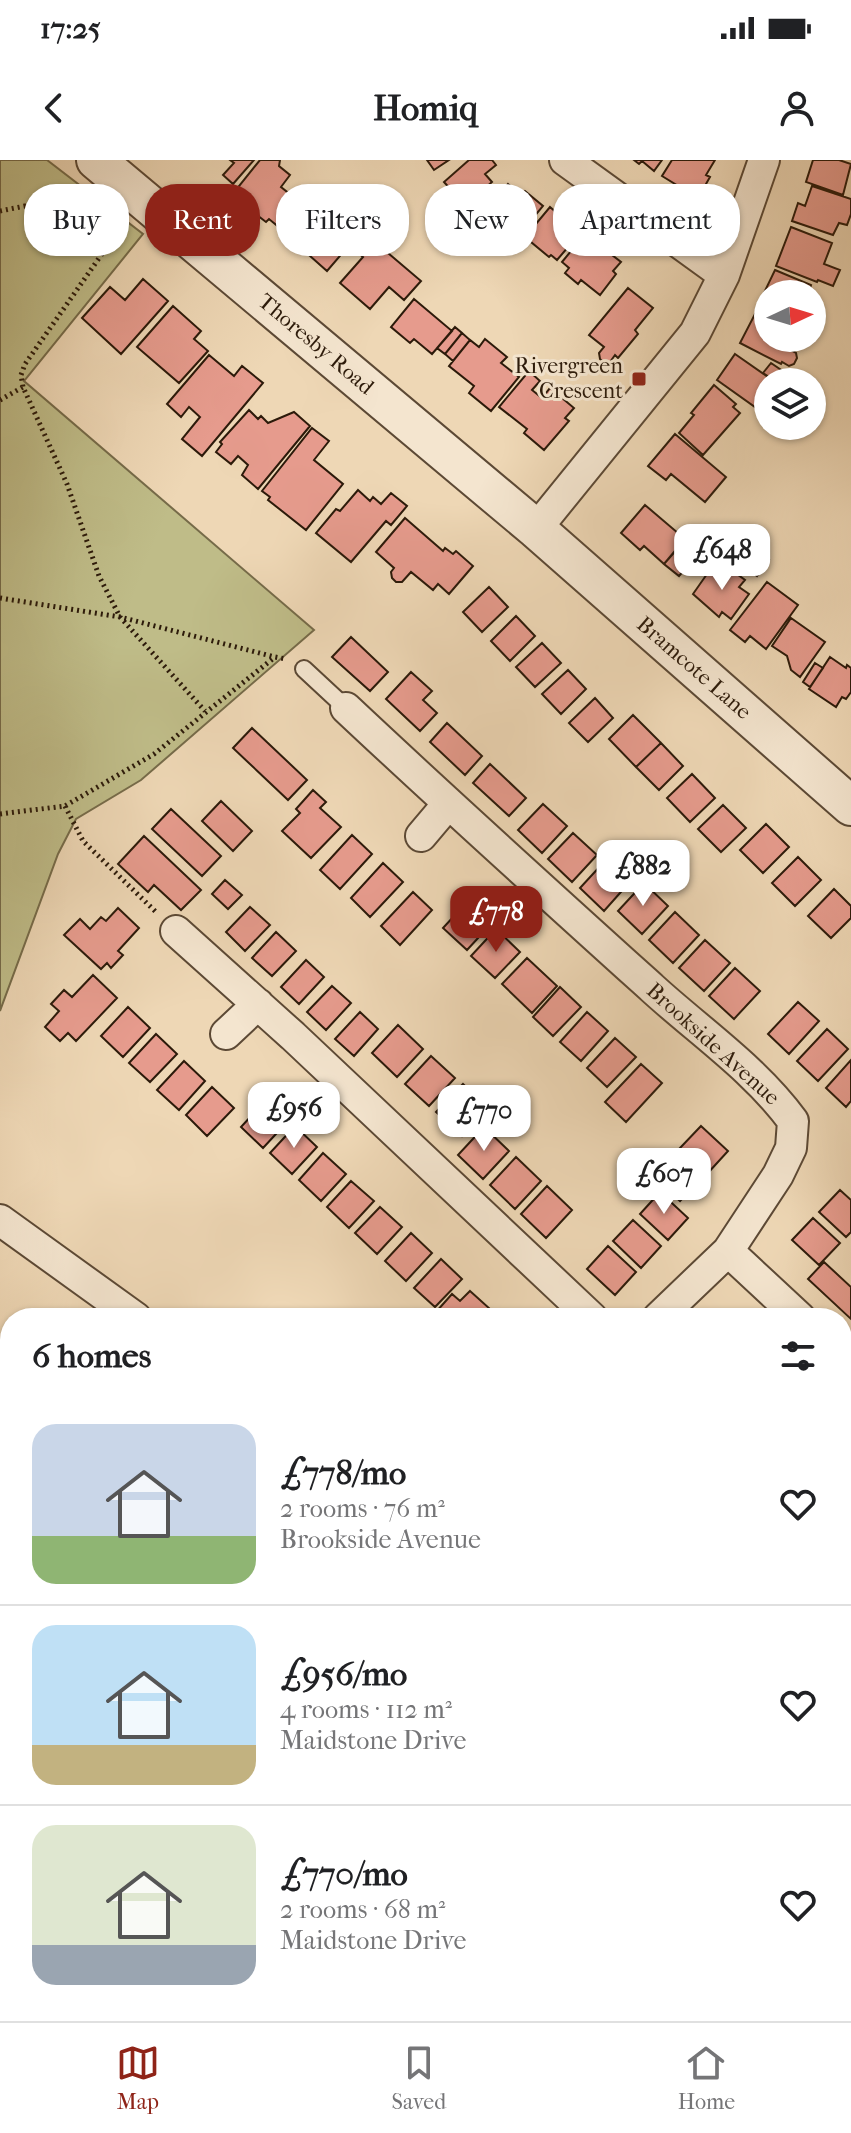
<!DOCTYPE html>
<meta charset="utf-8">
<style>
:root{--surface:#fff;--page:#f2f2f2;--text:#202124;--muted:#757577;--line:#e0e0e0;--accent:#8f2418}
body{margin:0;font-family:"IM FELL French Canon",serif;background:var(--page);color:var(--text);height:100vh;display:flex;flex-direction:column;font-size:30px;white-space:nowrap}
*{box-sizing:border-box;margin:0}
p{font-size:26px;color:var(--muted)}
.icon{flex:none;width:44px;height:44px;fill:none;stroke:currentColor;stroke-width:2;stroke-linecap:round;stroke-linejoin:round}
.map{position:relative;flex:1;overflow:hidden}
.drawer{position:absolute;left:0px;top:1148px;width:852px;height:714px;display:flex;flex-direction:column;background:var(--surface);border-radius:32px 32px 0 0;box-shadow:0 2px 6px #0004}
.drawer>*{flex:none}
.banner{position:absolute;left:24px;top:24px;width:804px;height:72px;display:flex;gap:16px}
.needle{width:52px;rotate:86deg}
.fabs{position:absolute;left:754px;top:120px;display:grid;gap:16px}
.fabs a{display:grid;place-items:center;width:72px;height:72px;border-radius:50%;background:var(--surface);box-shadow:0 2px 6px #0004;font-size:40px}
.price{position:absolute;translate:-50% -68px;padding:0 18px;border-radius:16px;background:#fff;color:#222;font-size:26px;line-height:52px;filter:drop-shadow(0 2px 4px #0008)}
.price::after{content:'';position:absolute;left:50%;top:48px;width:24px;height:18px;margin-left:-12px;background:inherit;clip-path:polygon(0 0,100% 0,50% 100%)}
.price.selected{background:var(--accent);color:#fff}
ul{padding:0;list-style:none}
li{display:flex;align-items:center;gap:24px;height:200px;padding:0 32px}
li+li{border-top:2px solid var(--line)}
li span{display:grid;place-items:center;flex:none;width:224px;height:160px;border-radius:24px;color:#555}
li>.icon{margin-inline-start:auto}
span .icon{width:96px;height:96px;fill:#fffc;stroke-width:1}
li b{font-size:34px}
h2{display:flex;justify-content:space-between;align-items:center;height:96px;padding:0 32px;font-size:34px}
.tag{padding:0 28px;border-radius:32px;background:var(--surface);box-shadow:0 2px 6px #0004;font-size:28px;line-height:72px}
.tag.selected{background:var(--accent);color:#fff}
.status{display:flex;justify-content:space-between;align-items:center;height:56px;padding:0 40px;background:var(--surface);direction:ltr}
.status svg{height:22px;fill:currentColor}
header{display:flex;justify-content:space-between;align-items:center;height:104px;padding:0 32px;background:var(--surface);font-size:36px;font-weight:700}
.tabs{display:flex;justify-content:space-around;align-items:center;height:112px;border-top:2px solid var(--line);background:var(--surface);font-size:22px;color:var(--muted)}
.tabs a{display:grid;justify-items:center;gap:4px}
.tabs .selected{color:var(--accent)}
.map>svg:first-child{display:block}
.green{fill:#bfbc88;stroke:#766b49;stroke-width:2}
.building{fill:#e69b8d;stroke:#2c1a0a;stroke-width:2}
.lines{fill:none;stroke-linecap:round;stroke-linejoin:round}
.service-casing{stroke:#5c4935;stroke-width:20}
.minor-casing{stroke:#5c4935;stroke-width:34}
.tertiary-casing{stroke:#5c4935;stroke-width:42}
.path{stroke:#2c1a0a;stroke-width:5;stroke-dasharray:2 4;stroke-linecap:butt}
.service{stroke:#f4e5cf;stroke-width:16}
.minor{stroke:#f4e5cf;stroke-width:30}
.tertiary{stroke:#f4e5cf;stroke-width:38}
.poi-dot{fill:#8f2418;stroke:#f4e5cf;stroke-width:3}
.labels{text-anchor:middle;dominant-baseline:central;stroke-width:6;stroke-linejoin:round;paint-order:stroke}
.street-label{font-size:22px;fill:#2c1a0a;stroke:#f4e5cf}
.poi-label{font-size:22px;fill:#2c1a0a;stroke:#f4e5cf;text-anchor:end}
</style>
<div class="status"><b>17:25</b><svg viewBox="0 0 49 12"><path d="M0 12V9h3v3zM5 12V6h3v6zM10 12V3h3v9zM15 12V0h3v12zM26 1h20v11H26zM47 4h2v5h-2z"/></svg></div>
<header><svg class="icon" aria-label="back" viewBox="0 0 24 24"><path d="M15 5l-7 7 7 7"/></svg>Homiq<svg class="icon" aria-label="person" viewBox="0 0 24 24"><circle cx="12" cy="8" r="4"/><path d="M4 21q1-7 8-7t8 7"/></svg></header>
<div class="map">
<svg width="851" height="1861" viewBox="0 0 851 1861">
<rect width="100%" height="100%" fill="#eed7b5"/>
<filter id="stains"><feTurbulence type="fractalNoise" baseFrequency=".0025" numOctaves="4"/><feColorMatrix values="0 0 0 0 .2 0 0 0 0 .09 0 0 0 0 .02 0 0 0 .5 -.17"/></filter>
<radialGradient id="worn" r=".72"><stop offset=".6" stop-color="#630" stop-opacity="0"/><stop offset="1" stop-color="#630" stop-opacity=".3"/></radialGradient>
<path class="green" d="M0,0H47L143,74L24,221L314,470L141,620L76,659L58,694L0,851Z"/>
<path class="building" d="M230,0H254L233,24L223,15L234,3Z
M260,0H280L279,6L290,15L281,27L301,43L280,68L269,59L266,62L244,45L247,41L235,31Z
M427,0H449L434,10Z
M469,0H492L496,5L485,14L492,22L484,29L491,37L475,50L466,40L463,43L444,22Z
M634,0H662L654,11L642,1L639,4Z
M672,0H715L706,15L710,17L698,38L662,16Z
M813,0H839L851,4L843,35L806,22Z
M508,24L521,35L525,31L543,46L509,87L478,60Z
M812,26L851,39V54L847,65L839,63L833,75L792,61L798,43L805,46Z
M321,27L357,57L344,73L339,69L331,78L345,90L327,111L310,96L316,90L294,71L302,63L296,57Z
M550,47L580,73L557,100L551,95L549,97L525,77Z
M791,67L832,83L824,104L840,110L833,126L818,120L817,122L776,106Z
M371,71L379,78L375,82L421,121L404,140L389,127L370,149L340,123L363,97L355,90Z
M585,74L621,102L613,111L616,114L600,135L581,120L578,124L565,113L569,108L562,102Z
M775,110L811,125L808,134H768V142L761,139Z
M143,119L168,141L121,194L82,158L110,127L125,140Z
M628,128L653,148L635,170L638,174L618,198L615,195L610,202H604L600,199L599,193L604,187L589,175Z
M414,139L452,171L432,194L414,179L410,183L391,167Z
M173,146L201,171L194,179L208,191L179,223L137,187Z
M755,154L768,160V178H795L789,189L796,193L797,198L794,204L789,206L782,202L781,204L740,183Z
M455,167L462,173L445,194L437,188Z
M462,173L470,180L453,201L445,194Z
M485,179L507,197L501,203L519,217L491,251L469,233L474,226L449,206L470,180L479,187Z
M735,194L775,222H768L766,255L717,220Z
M209,195L234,216L242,206L263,223L202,296L182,279L200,257L189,247L181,257L167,244Z
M771,203L790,216L786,222H777L763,213Z
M529,211L540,221L532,230L542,238L550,228L574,248L565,258L569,261L544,290L524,273L527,269L499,247Z
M714,225L736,244L733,247L740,253L703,295L679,273L694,255L691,253Z
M249,250L258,259L261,256L268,263L294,252L310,266L258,329L242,315L248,305L238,296L231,304L216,292L222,284L220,282Z
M312,268L329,281L314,300L343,324L306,370L268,340L270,337L262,331Z
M675,274L726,317L705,342L671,314L666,320L648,306Z
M358,330L370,341L373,337L381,344L391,333L407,346L391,365L386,361L351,402L316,373L336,349L340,351Z
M645,345L685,379L664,404L644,386L640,390L621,373Z
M405,358L443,391L445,388L453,394L456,391L473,406L449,434L438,424L433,430L411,412L402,422H396L392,418L391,412L394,408L376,392Z
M679,387L694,399L679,416L664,404Z
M760,394L769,400L757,416L749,410Z
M714,404L728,413L730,409L745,420L739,427L749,434L731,459L722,452L719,457L693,434Z
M767,422L798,445L766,489L750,476L745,482L730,470Z
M489,427L508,447L482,472L463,452Z
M516,456L535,476L510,501L491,481Z
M791,458L825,482L800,517L791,510L787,496L772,486Z
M351,477L388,512L370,531L332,497Z
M542,483L561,503L535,527L516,507Z
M830,497L846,508L847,505L851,508V532L846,539L842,537L836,547L809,529Z
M815,503L823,508L810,527L803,522Z
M568,510L586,529L561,554L542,534Z
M411,512L432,531L423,540L437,553L420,571L386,539Z
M595,538L613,558L588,582L569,563Z
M633,555L661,583L636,607L609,579Z
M447,563L482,596L465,615L430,582Z
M252,568L307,620L288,640L233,588Z
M661,583L683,606L659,630L636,607Z
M490,604L526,638L509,656L473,623Z
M692,614L715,638L690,662L667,638Z
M313,630L326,642L320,648L341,667L311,698L282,671L300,653L296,649Z
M221,641L252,671L233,691L202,661Z
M543,644L567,666L542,693L518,670Z
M723,645L746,668L721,692L698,669Z
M171,649L221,696L202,716L152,669Z
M766,664L789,687L763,713L740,690Z
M573,673L597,695L572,722L548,699Z
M352,675L372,694L340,729L320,710Z
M144,676L201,730L181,750L154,725L148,732L118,704Z
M798,697L821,720L795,746L772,723Z
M604,702L628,724L604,751L580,728Z
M383,703L403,722L370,757L351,738Z
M225,720L242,735L228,749L212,734Z
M644,723L668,746L642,774L618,751Z
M834,729L851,746V758L831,778L808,756Z
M413,732L432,750L400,785L381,766Z
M468,741L491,764L467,790L443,768Z
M250,747L270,765L245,791L226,772Z
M118,748L139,768L118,791L123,795L111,808L107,803L101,809L64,775L80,759L90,769L101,757L106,761Z
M675,752L699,775L673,803L649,780Z
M496,769L520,792L495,818L471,796Z
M276,772L296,791L272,816L252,798Z
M705,780L730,803L704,831L679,808Z
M527,798L557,826L532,853L502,824Z
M306,800L324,817L299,844L281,827Z
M735,808L760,831L734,859L709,836Z
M93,815L117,838L76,881L68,873L60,881L45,867L59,851L51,844L64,830L72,837Z
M332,826L351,843L326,870L307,852Z
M560,827L581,847L553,876L533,857Z
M798,842L819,861L789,894L768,874Z
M128,847L150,868L123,897L101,876Z
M360,852L378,869L354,896L335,879Z
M587,852L608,871L581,901L560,882Z
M398,865L423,889L397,917L372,893Z
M827,869L848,889L818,921L797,901Z
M156,874L177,894L150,922L129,903Z
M615,878L636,897L607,927L587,908Z
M431,896L455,918L429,946L405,924Z
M851,900V941L846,947L826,928Z
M184,901L205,921L179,950L157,930Z
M641,904L662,923L626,962L605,942Z
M463,924L488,948L462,976L436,952Z
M212,927L234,948L207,976L186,955Z
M266,940L288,961L263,988L241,967Z
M295,966L317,987L292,1014L270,993Z
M701,966L728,991L707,1014L680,988Z
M484,967L509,991L483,1019L458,995Z
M323,993L346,1014L321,1041L299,1020Z
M674,994L701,1019L680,1041L653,1016Z
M516,997L541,1021L515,1049L490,1025Z
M351,1021L374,1041L349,1068L327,1047Z
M547,1026L572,1050L546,1078L521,1054Z
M840,1030L851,1040V1072L846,1077L819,1052Z
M660,1032L688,1058L668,1080L640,1054Z
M380,1047L402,1067L377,1094L355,1073Z
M813,1058L840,1083L819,1105L792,1080Z
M633,1060L661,1086L641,1108L613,1081Z
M411,1073L432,1093L406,1121L385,1101Z
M608,1086L636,1112L615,1135L587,1109Z
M441,1099L462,1119L435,1147L414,1128Z
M824,1102L851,1127V1159L808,1119Z
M470,1131L490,1149L482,1158H443L436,1152L452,1134L460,1141Z"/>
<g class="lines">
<g class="service-casing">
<path id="service" d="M304,509L346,548"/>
</g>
<g class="minor-casing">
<path id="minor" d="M565,0L724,115
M536,369L695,173L724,115L764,0
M346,548C447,643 549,735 652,828C699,871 755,909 793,961L791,988L778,1015L728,1091L800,1158
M421,676L448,644
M176,771L293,876L592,1158
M226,874L258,844
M0,1060L136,1158
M658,1158L728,1091
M842,1197L851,1205
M0,1362L10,1369
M842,1412L851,1402
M0,1828L10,1831
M76,1852L104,1861
M151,1861L155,1852
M483,1861L488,1852"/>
</g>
<g class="tertiary-casing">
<path id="tertiary" d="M96,0L536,369L851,646"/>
</g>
<path class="path" d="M0,51L25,46L118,71
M120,63L118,71L25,204L21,215L23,227L67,324L99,416L120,457L205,551
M0,240L23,227
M0,438L120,457L275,497
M65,646L83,681L158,754
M0,654L65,646L154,594L275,497L286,499"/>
<use href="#service" class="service"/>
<use href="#minor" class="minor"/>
<use href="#tertiary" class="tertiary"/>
</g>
<rect class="poi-dot" x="631" y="211" width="16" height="16" rx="4"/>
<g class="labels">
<g class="street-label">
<text transform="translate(316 184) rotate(40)">Thoresby Road</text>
<text transform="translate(694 508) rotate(41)">Bramcote Lane</text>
<text transform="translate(713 884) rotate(42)">Brookside Avenue</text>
</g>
<g class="poi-label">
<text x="623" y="206">Rivergreen<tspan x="623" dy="25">Crescent</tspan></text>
</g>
</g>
<rect width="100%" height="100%" filter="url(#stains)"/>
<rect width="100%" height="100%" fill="url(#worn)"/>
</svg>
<div class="fabs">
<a><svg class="needle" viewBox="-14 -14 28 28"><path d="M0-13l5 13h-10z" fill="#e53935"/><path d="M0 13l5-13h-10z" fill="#757577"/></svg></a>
<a><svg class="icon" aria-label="layers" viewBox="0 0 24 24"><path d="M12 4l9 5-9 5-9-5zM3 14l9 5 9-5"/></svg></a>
</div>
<b class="price" style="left:722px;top:432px">£648</b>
<b class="price" style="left:643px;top:748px">£882</b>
<b class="price selected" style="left:496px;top:794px">£778</b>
<b class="price" style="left:294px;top:990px">£956</b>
<b class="price" style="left:484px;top:993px">£770</b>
<b class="price" style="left:664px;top:1056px">£607</b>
<div class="banner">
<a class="tag">Buy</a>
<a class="tag selected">Rent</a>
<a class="tag">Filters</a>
<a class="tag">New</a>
<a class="tag">Apartment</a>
</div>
<section class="drawer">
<h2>6 homes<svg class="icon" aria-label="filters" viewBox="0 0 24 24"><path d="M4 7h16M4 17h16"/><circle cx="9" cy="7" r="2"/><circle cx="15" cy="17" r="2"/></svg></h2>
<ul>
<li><span style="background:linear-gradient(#c9d6e8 70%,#8fb573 0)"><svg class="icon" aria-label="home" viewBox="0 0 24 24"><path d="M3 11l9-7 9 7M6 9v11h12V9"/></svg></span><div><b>£778/mo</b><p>2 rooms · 76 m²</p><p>Brookside Avenue</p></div><svg class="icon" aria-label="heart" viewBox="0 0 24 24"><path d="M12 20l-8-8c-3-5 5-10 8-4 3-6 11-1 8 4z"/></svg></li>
<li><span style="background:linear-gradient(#bfe0f5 75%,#c2b280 0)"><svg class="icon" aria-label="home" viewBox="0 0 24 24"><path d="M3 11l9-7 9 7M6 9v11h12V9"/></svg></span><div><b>£956/mo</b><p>4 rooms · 112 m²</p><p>Maidstone Drive</p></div><svg class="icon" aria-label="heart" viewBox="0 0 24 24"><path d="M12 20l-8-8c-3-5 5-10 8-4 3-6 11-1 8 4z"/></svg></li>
<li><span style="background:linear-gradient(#dfe7d0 75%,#9aa5b1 0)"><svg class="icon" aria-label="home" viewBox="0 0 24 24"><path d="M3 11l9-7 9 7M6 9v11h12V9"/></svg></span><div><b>£770/mo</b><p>2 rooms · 68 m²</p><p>Maidstone Drive</p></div><svg class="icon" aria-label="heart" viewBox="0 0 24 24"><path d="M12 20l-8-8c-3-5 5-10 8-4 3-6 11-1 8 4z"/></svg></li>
</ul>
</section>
</div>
<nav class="tabs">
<a class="selected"><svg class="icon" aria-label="map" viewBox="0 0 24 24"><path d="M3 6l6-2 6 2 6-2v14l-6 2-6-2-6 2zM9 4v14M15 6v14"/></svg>Map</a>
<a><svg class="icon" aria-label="saved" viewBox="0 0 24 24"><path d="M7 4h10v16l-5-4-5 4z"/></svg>Saved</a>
<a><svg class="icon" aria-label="home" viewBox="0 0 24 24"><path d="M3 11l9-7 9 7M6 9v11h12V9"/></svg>Home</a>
</nav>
